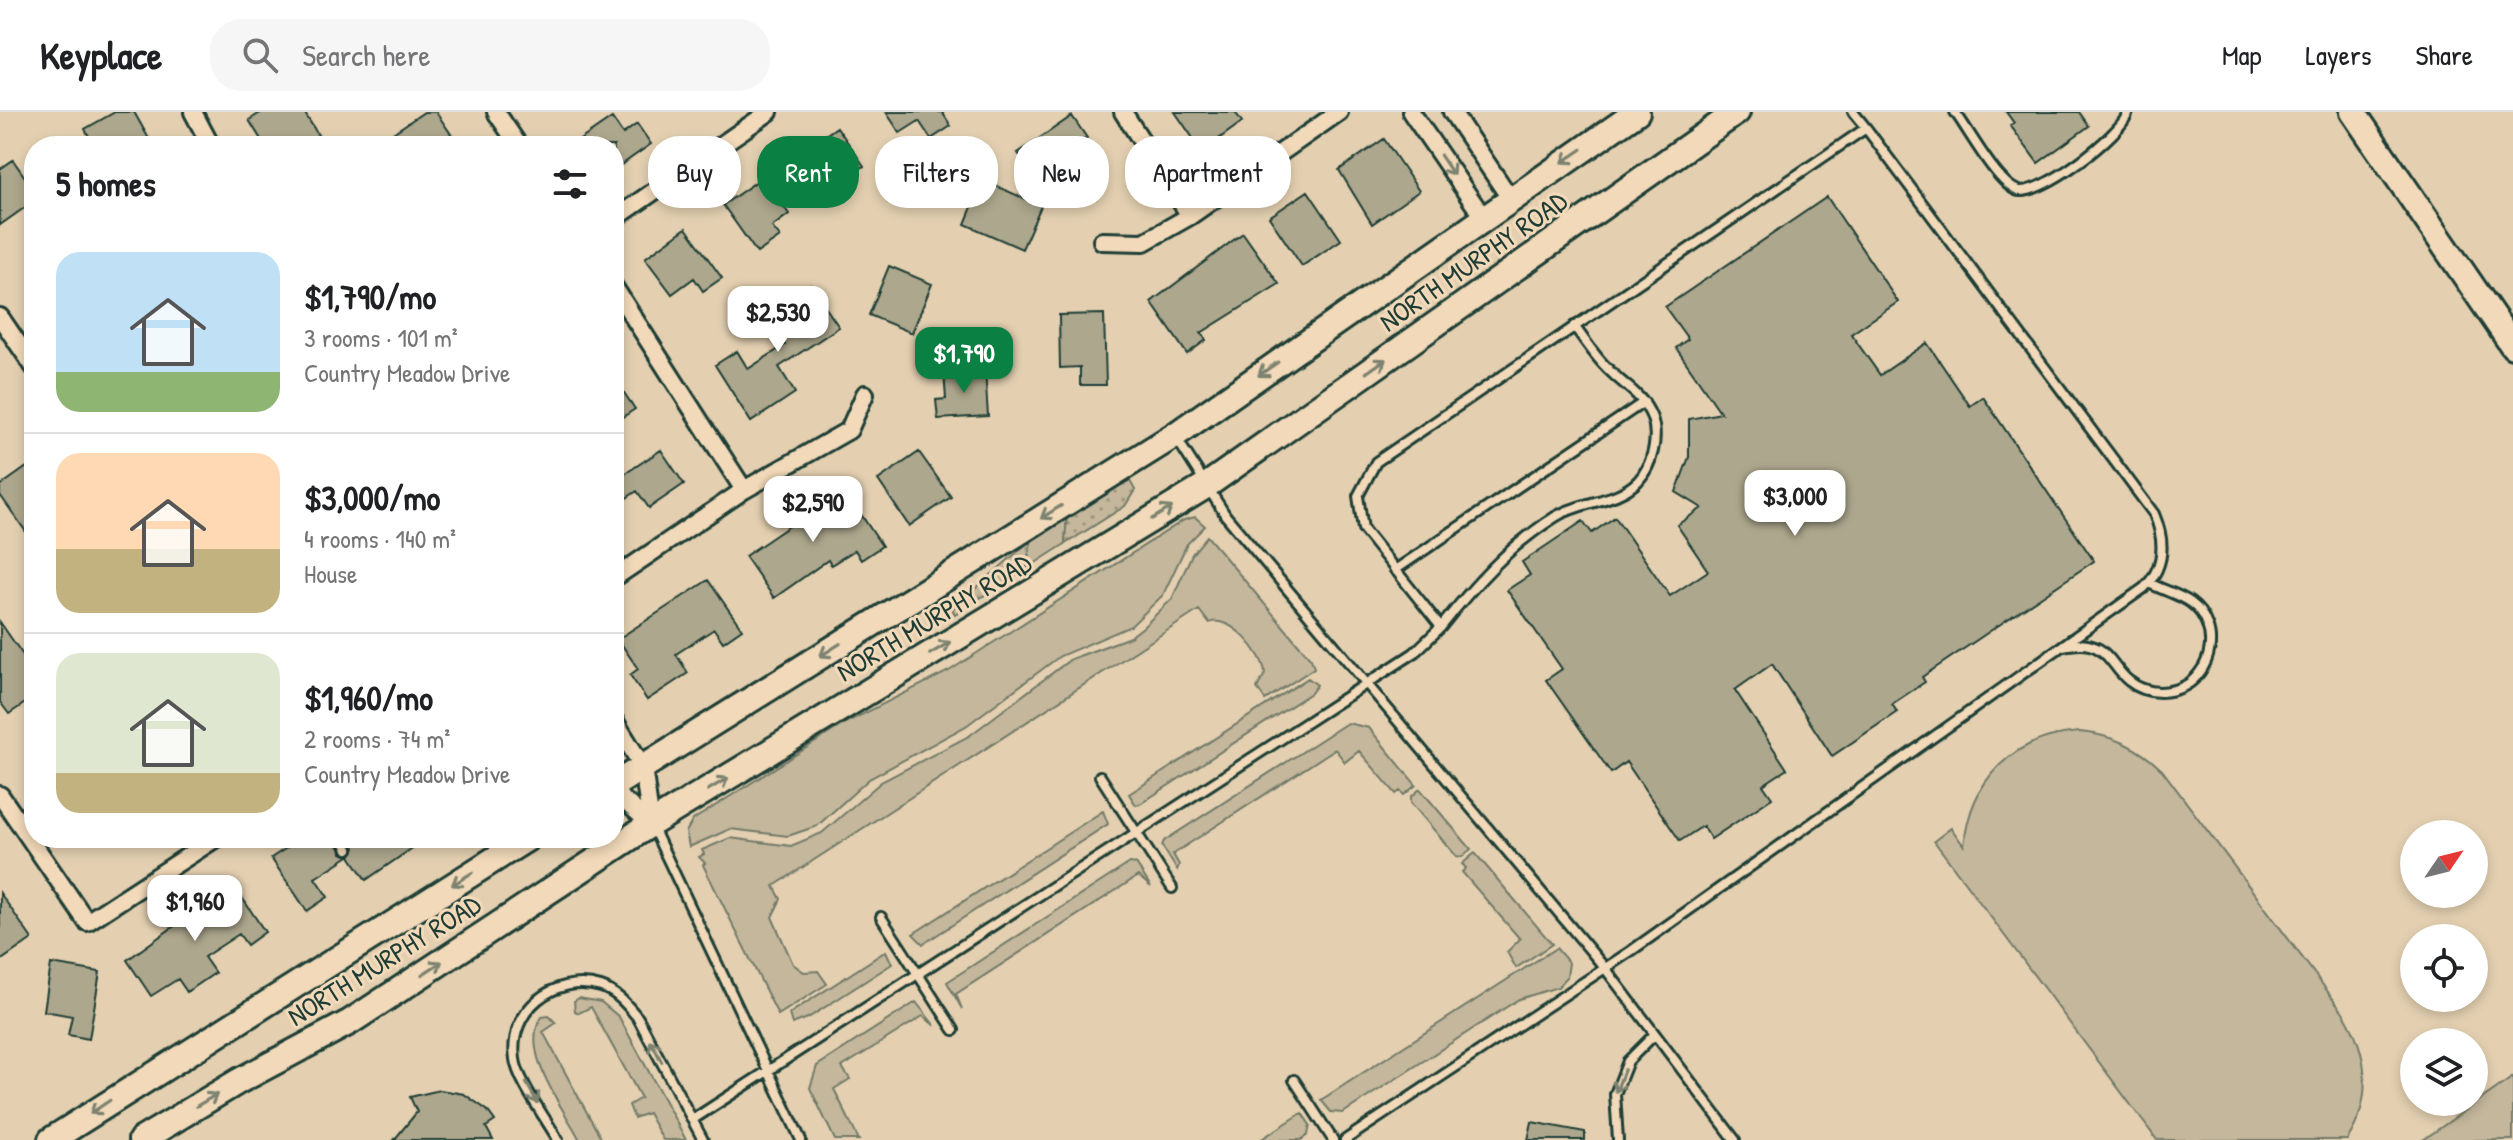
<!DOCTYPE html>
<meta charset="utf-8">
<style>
:root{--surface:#fff;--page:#f6f6f6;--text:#202124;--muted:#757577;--line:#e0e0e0;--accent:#0b8043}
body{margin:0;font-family:"Patrick Hand",sans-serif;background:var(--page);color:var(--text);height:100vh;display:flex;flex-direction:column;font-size:30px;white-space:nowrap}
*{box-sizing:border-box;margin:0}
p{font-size:26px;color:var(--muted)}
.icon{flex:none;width:44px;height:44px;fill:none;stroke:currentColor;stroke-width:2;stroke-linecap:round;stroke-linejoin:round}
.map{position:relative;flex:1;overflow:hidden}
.side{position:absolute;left:24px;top:24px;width:600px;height:712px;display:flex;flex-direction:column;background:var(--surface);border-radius:32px;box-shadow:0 4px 12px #0003}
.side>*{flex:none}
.top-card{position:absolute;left:648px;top:24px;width:760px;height:72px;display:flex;gap:16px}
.needle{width:52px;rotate:55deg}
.controls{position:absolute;left:2400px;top:708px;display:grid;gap:16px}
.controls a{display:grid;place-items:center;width:88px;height:88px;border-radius:50%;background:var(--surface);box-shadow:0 4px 12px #0003;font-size:40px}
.price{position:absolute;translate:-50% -68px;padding:0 18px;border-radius:16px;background:#fff;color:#222;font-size:26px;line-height:52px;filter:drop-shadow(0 2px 4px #0008)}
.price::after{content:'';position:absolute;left:50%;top:48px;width:24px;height:18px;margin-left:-12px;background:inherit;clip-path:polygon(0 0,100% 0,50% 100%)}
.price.current{background:var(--accent);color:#fff}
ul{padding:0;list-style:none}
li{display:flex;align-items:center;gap:24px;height:200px;padding:0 32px}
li+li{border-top:2px solid var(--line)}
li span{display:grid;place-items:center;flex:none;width:224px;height:160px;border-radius:24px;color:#555}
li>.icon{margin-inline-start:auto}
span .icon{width:96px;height:96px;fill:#fffc;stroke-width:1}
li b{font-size:34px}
h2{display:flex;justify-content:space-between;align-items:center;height:96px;padding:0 32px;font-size:34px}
.tag{padding:0 28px;border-radius:32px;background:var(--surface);box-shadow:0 4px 12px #0003;font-size:28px;line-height:72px}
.tag.current{background:var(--accent);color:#fff}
header{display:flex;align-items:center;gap:48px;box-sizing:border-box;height:112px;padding:0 40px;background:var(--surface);border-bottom:2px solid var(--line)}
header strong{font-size:38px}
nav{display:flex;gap:44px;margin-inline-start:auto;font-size:28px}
.search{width:560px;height:72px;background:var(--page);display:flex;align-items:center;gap:20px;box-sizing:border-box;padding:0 28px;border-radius:32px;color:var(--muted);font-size:30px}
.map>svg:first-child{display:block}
.green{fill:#c4b79c;stroke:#727a68;stroke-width:2}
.garden{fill:url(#garden-dots);stroke:#727a68;stroke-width:2}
.building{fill:#ada78d;stroke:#1f3d34;stroke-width:2}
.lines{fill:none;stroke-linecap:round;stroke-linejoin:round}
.lane-casing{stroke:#1f3d34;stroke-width:14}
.street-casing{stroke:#1f3d34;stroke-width:22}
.secondary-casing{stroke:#1f3d34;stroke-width:30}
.lane{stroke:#f1d9b9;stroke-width:8}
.street{stroke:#f1d9b9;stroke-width:16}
.secondary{stroke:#f1d9b9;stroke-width:24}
.oneway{stroke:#7d8370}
.labels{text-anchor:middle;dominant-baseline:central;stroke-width:6;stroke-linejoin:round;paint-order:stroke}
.street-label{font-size:28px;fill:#1f3d34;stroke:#f1d9b9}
</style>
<header>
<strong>Keyplace</strong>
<div class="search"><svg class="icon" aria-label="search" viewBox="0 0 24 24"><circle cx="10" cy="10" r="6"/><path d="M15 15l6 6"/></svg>Search here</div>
<nav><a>Map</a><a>Layers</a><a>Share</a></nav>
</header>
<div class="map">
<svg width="2513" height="1028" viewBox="0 0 2513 1028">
<defs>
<pattern id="garden-dots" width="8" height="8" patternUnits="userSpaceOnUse" patternTransform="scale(2)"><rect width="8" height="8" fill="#c4b79c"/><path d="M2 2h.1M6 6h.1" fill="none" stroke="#9f9680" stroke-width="1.8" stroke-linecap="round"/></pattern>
</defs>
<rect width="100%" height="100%" fill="#e4d0b1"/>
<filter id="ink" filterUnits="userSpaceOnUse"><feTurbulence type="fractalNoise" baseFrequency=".0125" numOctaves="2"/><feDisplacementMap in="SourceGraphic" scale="16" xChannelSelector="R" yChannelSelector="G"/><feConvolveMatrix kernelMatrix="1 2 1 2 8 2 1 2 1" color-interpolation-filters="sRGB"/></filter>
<g filter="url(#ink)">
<path class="green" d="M1067,402L1065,432L1026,457L1031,428Z
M1195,405L1205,414L1187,432L1163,483L1131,514L1060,544L966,614L869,667L817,714L788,724L730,717L689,735L686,720L693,708L847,610L949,559L1184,408Z
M1207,424L1311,547L1314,556L1265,588L1257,576L1265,562C1265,543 1230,501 1209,511L1199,498L774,774L781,787L772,805L793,852L804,860L818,859L827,872L778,903L703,753L705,751L699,745L704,742L702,738L730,726L791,734L822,721L881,670L969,624L1071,547L1130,525L1143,515L1172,487L1192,442Z
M1308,566L1317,573L1311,581L1140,692L1136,693L1129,682Z
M1347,611L1369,616L1416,673L1404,683L1400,679L1396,682L1359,639L1345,650L1335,637L1173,742L1179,753L1177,758L1162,734L1164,729Z
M2080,620C2113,623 2138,635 2162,658L2343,900C2368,939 2374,987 2347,1028H2157L1934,729L1951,716L1964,734C1970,668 2013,624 2080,620Z
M1420,677L1471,737L1462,745L1456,744L1411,691V685Z
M1103,699L1108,712L923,832L913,822Z
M1475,741L1552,832L1516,856L1507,840L1520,827L1462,760L1466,756L1462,752Z
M1130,751L1136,752L1151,775L1138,764L956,882L962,897L947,870Z
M1556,836L1569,851L1567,865L1558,875L1519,887L1343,1001L1331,1000L1321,988Z
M886,839L892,852L808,906L792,912L789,902Z
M579,886L601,890L619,905L686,1028H663L648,1001L634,1006L629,993L641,986L591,895L579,901L575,899L574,889Z
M916,890L935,914L923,904L842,955L850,967L834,977L859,1028H835L810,976L817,954Z
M549,904L556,911L543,920L602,1028H580C564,997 518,938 542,905Z
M2513,965V1028H2423Z
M1302,1001L1310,1013L1308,1023L1301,1028H1260Z"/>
<path class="garden" d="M1130,369L1135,378L1125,394L1065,432L1067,402L1117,371Z
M1031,428L1026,457L955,502L952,497Z"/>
<path class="building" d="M115,0H134L153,34H94L85,17Z
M262,0H304L318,23L300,34H265L249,8Z
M424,0H436L459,34H398L390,23Z
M886,0H942L951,14L931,27L919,9L900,21Z
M1175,0H1235L1242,10L1202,39Z
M2006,0H2079L2089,14L2038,51L2010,13L2014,11Z
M1072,4L1087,26L1071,36L1080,50L1042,76L1018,41Z
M612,6L623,22L637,12L651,32L614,58V34H571Z
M837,15L864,54L826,81L798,42Z
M1384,27L1419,79L1372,112L1339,58Z
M13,48L27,68L34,63V89L0,113V57Z
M763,65L789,102L772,115L780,125L757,141L723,93Z
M983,68L1041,94L1022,137L965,112Z
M1308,79L1341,128L1302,154L1269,105Z
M1827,85L1898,190L1851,222L1880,263L1927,231L1970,294L1983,285L2094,449L1922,565L1925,570L1892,592L1897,600L1832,644L1772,552L1735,578L1787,657L1763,673L1772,686L1711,727L1703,714L1680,729L1626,650L1611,661L1546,568L1562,557L1507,478L1530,463L1522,450L1583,409L1592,421L1615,405L1670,484L1708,459L1677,413L1702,396L1676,380L1689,345V307L1721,301L1676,236L1688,227L1665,195Z
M686,116L722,166L703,179L694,166L672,182L645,146Z
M1243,121L1279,172L1201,221L1206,228L1187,242L1151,190Z
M889,154L932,172L912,221L869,203Z
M810,173L839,215L779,255L795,281L751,310L715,253L737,239L748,257L785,233L765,204Z
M1104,202L1106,273H1080V255L1060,256L1059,203Z
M985,257L988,304L938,307L936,288L946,287L944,259Z
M614,266L635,297L614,311Z
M661,338L684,372L649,396L637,379L625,387L614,369Z
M919,340L951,385L909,414L878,368Z
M34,350V431L0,383V374Z
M844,377L882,434L861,448L855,438L831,453L828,448L774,486L745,444Z
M708,468L742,517L723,530L714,517L676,542L688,561L647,588L630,563L638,557L618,527Z
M0,510L34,559V585L9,602L0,590Z
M302,726H335L342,741L349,744L315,766L328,785L307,799L271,746Z
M350,726H427L366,768L350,744L355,736Z
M233,772L265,820L247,833L239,822L204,845L215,861L187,880L178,867L151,884L127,848Z
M0,781L32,827L0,849Z
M51,852L100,860L89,927L68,923L72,904L44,899Z
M440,978L464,982L487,998L495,1009L486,1015L493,1028H394L417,1000L410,985Z
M1532,1010L1585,1020V1028H1528Z"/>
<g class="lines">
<g class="lane-casing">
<path id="lane" d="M1853,0L1866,16
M1955,0C1969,19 1996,69 2016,78C2037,88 2124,21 2128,0
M1177,327L1226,404L1605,856L1735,1028
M1395,458L1644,290
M1441,515C1474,473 1509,434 1555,405C1580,389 1616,391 1638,369C1652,354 1659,326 1652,306C1642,281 1625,275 1608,257C1595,245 1585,228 1574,214
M2063,534C2075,532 2087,530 2099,537C2111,544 2117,560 2129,569C2150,586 2184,583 2200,560C2210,547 2213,528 2207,513C2197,485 2172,483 2149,471
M1100,664L1172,776
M652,714L801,1028
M342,726L348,737
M881,805L954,918
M1294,968L1333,1028
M692,1008L1414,541L1441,515L1363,417L1358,384L1376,350L1866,16L2154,402C2165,428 2166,454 2144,476L1631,839L1345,1028
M558,1028C547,1008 517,968 515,947C508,899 554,861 601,875C617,880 628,894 638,906L703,1028
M1618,1028L1615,982L1628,949L1655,922"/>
</g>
<g class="street-casing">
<path id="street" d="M193,0L211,34
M496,0L519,34
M1123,0L1190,104
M1411,0L1483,105
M1452,0L1510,86
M614,107L769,0
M1102,129L1144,130L1190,104L1339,0
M614,175L744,378
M0,205L34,255
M614,466L744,378L849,318L865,282
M614,608L643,655L651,712
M614,680L651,712
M0,683L87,810L216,726"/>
</g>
<g class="secondary-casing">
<path id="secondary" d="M2353,0L2513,234
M614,673L1175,323L1637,0
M51,1028L528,726
M141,1028L239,969L350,910L651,712L1206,374L1737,0"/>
</g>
<use href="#lane" class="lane"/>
<use href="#street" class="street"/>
<use href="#secondary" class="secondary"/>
</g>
<defs><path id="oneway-shaft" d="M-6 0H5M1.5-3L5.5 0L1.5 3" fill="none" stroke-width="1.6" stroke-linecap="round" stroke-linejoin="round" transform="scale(2)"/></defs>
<g class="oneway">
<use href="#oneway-shaft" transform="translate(1572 44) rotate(146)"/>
<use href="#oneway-shaft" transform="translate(1447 53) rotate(56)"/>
<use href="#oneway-shaft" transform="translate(1376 254) rotate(-35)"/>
<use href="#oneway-shaft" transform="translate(1268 257) rotate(145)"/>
<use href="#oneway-shaft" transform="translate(1051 400) rotate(148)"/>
<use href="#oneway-shaft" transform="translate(1162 401) rotate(-31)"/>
<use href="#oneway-shaft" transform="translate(940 536) rotate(-31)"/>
<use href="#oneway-shaft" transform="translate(830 538) rotate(148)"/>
<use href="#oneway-shaft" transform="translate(718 672) rotate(-31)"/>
<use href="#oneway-shaft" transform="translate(462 767) rotate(148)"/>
<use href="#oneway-shaft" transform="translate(432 856) rotate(-33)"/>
<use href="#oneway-shaft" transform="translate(656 939) rotate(-118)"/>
<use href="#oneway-shaft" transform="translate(1620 969) rotate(111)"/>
<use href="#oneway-shaft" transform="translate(532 981) rotate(61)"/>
<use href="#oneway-shaft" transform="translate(207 988) rotate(-31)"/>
<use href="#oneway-shaft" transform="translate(100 995) rotate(146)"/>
</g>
</g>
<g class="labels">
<g class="street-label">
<text transform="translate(1473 149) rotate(-35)">NORTH MURPHY ROAD</text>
<text transform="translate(934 505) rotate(-31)">NORTH MURPHY ROAD</text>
<text transform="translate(384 848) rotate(-32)">NORTH MURPHY ROAD</text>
</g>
</g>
</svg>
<div class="controls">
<a><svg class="needle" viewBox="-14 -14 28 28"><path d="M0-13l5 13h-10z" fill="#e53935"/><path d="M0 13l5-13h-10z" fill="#757577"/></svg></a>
<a><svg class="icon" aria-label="locate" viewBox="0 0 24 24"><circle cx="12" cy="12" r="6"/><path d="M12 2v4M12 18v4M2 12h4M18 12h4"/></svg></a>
<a><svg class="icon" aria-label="layers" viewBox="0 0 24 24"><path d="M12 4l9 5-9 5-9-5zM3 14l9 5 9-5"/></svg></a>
</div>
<b class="price" style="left:778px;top:242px">$2,530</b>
<b class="price current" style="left:964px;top:283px">$1,790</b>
<b class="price" style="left:1795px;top:426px">$3,000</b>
<b class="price" style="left:813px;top:432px">$2,590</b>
<b class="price" style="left:195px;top:831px">$1,960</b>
<div class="top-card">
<a class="tag">Buy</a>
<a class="tag current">Rent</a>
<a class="tag">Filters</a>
<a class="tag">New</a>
<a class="tag">Apartment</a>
</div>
<section class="side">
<h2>5 homes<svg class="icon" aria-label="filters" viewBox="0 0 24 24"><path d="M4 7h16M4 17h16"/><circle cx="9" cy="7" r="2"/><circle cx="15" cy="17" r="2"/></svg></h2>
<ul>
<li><span style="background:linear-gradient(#bfe0f5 75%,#8fb573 0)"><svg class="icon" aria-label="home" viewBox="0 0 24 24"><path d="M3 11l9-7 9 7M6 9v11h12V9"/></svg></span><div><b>$1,790/mo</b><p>3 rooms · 101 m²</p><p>Country Meadow Drive</p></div></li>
<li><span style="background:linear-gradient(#ffd9b3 60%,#c2b280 0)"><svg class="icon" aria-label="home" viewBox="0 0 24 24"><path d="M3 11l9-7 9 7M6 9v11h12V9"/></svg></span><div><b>$3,000/mo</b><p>4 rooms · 140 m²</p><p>House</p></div></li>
<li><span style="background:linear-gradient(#dfe7d0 75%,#c2b280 0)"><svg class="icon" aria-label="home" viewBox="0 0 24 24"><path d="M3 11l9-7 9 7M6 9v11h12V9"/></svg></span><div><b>$1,960/mo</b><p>2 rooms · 74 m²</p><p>Country Meadow Drive</p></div></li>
</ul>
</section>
</div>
